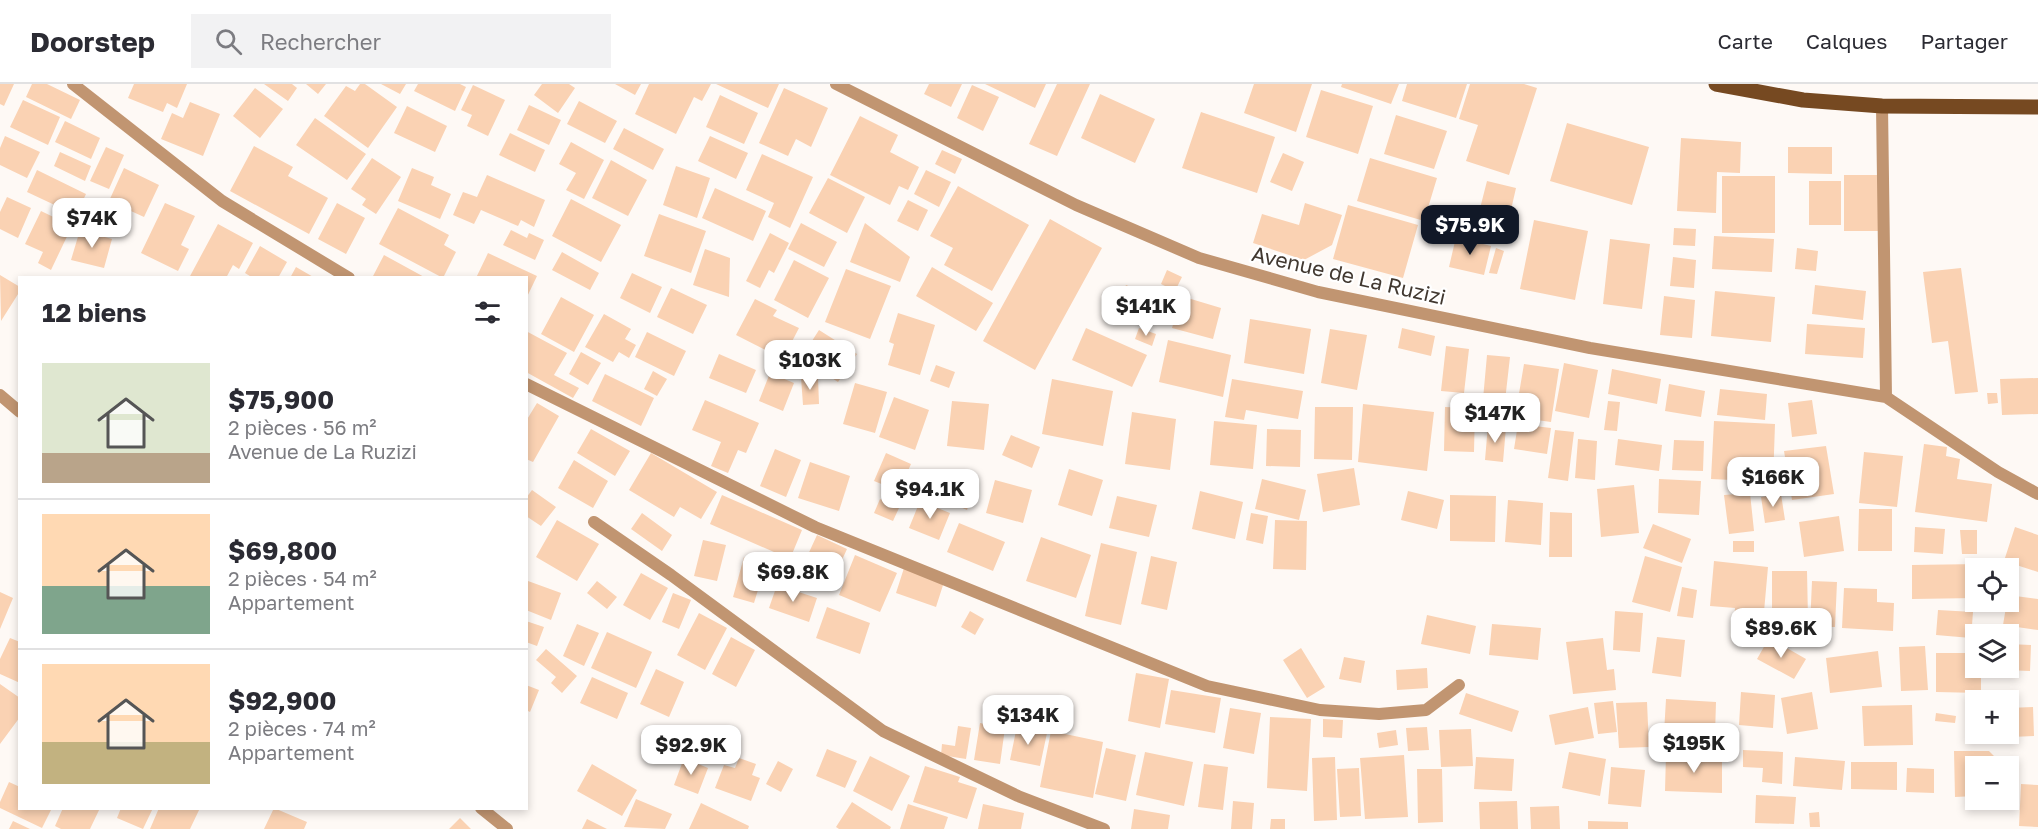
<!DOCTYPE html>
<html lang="fr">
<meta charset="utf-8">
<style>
:root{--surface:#fff;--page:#f2f2f3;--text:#2b2b33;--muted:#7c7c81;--line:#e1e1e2;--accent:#111827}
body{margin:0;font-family:"Golos Text",sans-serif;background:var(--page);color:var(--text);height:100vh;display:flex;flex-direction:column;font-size:22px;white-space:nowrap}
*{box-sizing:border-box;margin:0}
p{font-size:20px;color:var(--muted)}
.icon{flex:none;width:33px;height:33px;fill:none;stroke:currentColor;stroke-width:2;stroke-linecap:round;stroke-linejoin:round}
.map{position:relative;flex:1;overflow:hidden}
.panel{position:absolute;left:18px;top:192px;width:510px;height:534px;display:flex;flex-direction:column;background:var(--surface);border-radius:0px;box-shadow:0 3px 9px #0003}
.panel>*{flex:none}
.controls{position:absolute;left:1965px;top:474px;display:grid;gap:12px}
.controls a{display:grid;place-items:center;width:54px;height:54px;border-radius:0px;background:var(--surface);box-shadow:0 3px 9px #0003;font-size:30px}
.price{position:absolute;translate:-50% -51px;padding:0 14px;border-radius:12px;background:#fff;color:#222;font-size:20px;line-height:39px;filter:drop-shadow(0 2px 3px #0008)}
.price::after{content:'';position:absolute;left:50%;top:36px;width:18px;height:14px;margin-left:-9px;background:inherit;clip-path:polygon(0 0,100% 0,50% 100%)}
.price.on{background:var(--accent);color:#fff}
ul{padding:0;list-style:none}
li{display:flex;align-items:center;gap:18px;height:150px;padding:0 24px}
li+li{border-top:2px solid var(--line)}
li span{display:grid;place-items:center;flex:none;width:168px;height:120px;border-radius:0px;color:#555}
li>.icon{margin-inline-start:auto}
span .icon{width:72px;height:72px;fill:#fffc;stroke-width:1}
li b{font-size:26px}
h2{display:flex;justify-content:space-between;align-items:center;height:72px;padding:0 24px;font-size:26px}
header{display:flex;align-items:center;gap:36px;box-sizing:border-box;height:84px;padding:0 30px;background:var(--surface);border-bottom:2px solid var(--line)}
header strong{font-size:28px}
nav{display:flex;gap:33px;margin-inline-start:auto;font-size:21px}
.search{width:420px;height:54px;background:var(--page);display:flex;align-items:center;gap:15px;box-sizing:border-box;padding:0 21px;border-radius:0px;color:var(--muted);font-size:22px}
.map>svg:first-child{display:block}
.building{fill:#fad2b3}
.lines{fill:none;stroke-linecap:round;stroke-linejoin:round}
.street{stroke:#c19571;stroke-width:12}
.primary{stroke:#764921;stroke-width:15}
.labels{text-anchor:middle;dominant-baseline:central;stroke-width:4.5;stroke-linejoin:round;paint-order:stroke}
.street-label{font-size:21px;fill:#413830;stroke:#fff}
</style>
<header>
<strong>Doorstep</strong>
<div class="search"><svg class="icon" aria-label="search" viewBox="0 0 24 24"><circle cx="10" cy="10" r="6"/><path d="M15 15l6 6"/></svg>Rechercher</div>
<nav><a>Carte</a><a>Calques</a><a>Partager</a></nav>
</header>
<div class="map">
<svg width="2038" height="745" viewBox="0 0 2038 745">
<rect width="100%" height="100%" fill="#fef9f5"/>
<path class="building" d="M0,0H14L4,22L0,20Z
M32,0H47L80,16L71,35L26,13Z
M134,0H187L177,24L167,19L163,28L128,14Z
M264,0H292L297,4L288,17Z
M306,0H326L318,10Z
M360,0H365L397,23L368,64L324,32L346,2L355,7Z
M381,0H406L400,10Z
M418,0H460L466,3L455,27L414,7Z
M542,0H569L575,4L558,29L534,11Z
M615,0H641L635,11Z
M649,0H711L702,17L694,13L676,50L635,30Z
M716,0H779L768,24Z
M929,0H962L951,23L924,10Z
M985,0H1046L1035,24Z
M1057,0H1090L1057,72L1029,60Z
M1254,0H1312L1296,48L1244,29Z
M1342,0H1399L1391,20L1341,3Z
M1407,0H1467L1456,34L1402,17Z
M1470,0H1524L1537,4L1509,91L1466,77L1478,41L1459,35Z
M473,1L505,16L488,52L467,42L472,31L461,26Z
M972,1L999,13L983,47L957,34Z
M255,4L283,25L260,54L233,32Z
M784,4L828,24L811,63L796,55L788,72L759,59Z
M1321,6L1373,22L1358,70L1306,53Z
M1100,10L1155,35L1135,79L1081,54Z
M720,11L758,29L744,60L706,43Z
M23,16L60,33L48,61L10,43Z
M579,17L617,37L605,59L567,40Z
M190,18L220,30L203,72L161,55L172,29L183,34Z
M529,21L561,36L549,61L517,46Z
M407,22L447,42L435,68L394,49Z
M1201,28L1275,53L1257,109L1182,84Z
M1396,31L1447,47L1434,85L1384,70Z
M860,32L898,51L890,68L919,83L908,106L899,102L890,121L830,91Z
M315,34L366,70L347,96L296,61Z
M65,37L100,54L91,75L55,58Z
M1567,39L1649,63L1632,121L1550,97Z
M624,44L664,65L653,86L613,65Z
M510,49L545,66L535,88L499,71Z
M5,52L40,68L27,94L0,81V64Z
M710,52L748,69L736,95L698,77Z
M1681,54L1741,58L1740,89L1717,88L1716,129L1677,127Z
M571,58L604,76L584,115L566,106L576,89L559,80Z
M254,62L293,83L288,92L328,114L309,150L230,107Z
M106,63L124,71L109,105L90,97Z
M1788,63H1832V90L1788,89Z
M942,66L962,75L955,90L935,80Z
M60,68L91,82L85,97L54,82Z
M1283,69L1304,78L1292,107L1270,98Z
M762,70L813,93L790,144L768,133L774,119L746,106Z
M372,74L401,93L376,130L362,121L366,115L351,105Z
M1370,74L1437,94L1424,137L1357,117Z
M611,76L647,96L628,132L592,114Z
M676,82L710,94L697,134L663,121Z
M124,84L159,101L144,133L109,117Z
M412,84L434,93L431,101L451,110L440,135L398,117Z
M37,86L86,110L76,131L27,108Z
M926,86L951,98L939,123L914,110Z
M487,91L545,116L534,143L521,136L518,142L481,126L474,140L453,131L463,108L477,113Z
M1844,91H1880V147H1844Z
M1722,92H1775V149H1722Z
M828,94L865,113L847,149L809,129Z
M1487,97L1516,104L1505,152L1475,144Z
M1809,97H1841V141H1809Z
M958,102L1029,141L992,207L944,181L953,164L930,152Z
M715,104L766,127L753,157L702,134Z
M7,113L31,124L18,154L0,145V128Z
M571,115L621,141L601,178L552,152Z
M908,116L928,126L918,147L897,137Z
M165,119L195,132L181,161L189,165L178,187L141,169Z
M337,119L365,134L346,170L318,155Z
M1305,119L1342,131L1332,161L1304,176L1253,159L1262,130L1299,141Z
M1348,121L1418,141L1403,194L1333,175Z
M398,124L449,151L444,161L456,168L443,194L379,160Z
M41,127L72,142L51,186L38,179L43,168L25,160Z
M659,130L706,147L691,189L644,172Z
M1050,135L1102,164L1035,286L983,257Z
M1534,136L1588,147L1575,216L1520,205Z
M801,139L837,158L824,183L788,165Z
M865,139L910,173L900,198L850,178Z
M218,140L253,159L239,185L233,181L226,194H189Z
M1674,144L1696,145L1695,162L1673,161Z
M80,146L112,155L104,184L71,176Z
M511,146L527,154L529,149L544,156L535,176L503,161Z
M770,149L789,159L774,189L769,186L760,204L746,197Z
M1714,152L1774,155L1772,188L1712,185Z
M1456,153L1491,162L1484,191L1449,183Z
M1610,155L1650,160L1642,225L1603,220Z
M260,162L287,178L278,194H253L245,189Z
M1496,164L1504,167L1497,190L1489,189Z
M1797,164L1818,167L1816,187L1795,185Z
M705,165L730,174L729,213L693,201Z
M562,168L599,189L590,206L552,186Z
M488,169L537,192L526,215V194H476Z
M384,171L426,194H372Z
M1673,173L1696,176L1694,204L1670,202Z
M794,176L829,194L808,234L774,216Z
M296,183L315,194H290Z
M932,183L993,219L976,247L916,212Z
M1961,184L1978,308L1955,310L1948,257L1932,259L1923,188Z
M846,185L891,202L870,255L825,238Z
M1167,186L1182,193L1175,207L1161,200Z
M632,189L662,203L650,229L620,214Z
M0,191L20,203V207L1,237Z
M1126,201L1140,207L1131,228L1117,222Z
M1815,201L1866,207L1863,236L1812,230Z
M671,204L707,221L693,250L657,233Z
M1150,205L1168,211L1161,234L1143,228Z
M1715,207L1775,213L1771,258L1711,252Z
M1181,212L1221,224L1213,255L1172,244Z
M1664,212L1695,216L1692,254L1660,251Z
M561,213L594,231L574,268L541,250Z
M755,215L777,226L773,232L799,244L783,275L736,251Z
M898,229L935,241L920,291L888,281L894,260L889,258Z
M604,230L631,245L625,255L636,261L629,274L619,268L613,278L585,263Z
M1250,235L1311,245L1304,290L1244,279Z
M1807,240L1865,244L1863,274L1805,270Z
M1086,244L1147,271L1132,303L1072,276Z
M1139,244L1156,250L1152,262L1135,255Z
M1402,244L1435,252L1431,272L1398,264Z
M1330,245L1367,251L1357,306L1321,299Z
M819,246L857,270L838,298L801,274Z
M526,247L567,269L554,291L579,304L573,314L526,288Z
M647,248L686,267L674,292L635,273Z
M1168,256L1231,271L1223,313L1159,298Z
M1446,262L1469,265L1464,309L1441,307Z
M581,268L601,279L588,301L569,290Z
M719,270L756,286L746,309L709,294Z
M1487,271L1510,273L1505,317L1483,315Z
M1564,279L1598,286L1589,334L1555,327Z
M1524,280L1559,285L1551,338L1515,333Z
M936,281L955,288L949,304L930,297Z
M1612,285L1661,295L1657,320L1608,310Z
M653,287L667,295L657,312L644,305Z
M770,289L794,299L783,327L759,317Z
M605,290L654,314L641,342L592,317Z
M801,293H818L819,320L803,321Z
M2038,294V330L2002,331L2000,295Z
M1052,295L1113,307L1103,362L1042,350Z
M1232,295L1303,307L1298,335L1246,326L1244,336L1225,333Z
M855,299L887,308L875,349L843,340Z
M1669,300L1705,307L1701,333L1665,327Z
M1720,305L1767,310L1765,336L1717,331Z
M1987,309H1997L1998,319L1988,320Z
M894,313L929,326L915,366L879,353Z
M705,316L759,339L746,369L738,366L728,389L711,382L721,358L692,346Z
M1812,316L1817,350L1792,353L1788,319Z
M952,317L989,320L984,366L947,362Z
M1608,317L1620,318L1617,347L1604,346Z
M537,319L559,332L533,378L526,375V337Z
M1363,320L1434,328L1427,387L1358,378Z
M1315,323H1353L1352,376L1314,375Z
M1445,323L1475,324L1474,368L1444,367Z
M1132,328L1176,335L1170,386L1125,380Z
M1214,337L1257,341L1253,385L1210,381Z
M1714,337L1775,340L1773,398L1711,395Z
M1518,340L1551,344L1547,370L1514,365Z
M1488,341L1506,343L1503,378L1485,376Z
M591,345L630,367L615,392L577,369Z
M1267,345L1301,346L1300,383L1266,382Z
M1555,346L1574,348L1568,397L1548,394Z
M1011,351L1040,363L1032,384L1002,371Z
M1578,355L1597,357L1595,396L1575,394Z
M1618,355L1662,361L1659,387L1615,381Z
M1674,356L1704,357L1703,387L1672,386Z
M1924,360L1947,363L1946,372L1960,375L1957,395L1992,400L1987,438L1915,428Z
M1826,362L1834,410L1792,416L1784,367Z
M775,365L801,376L786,413L760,402Z
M1864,368L1903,372L1897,423L1859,419Z
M651,369L717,408L701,435L680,423L674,433L629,406Z
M886,369L911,380L899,407L874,397Z
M574,376L608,397L593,424L558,404Z
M810,378L850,392L839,427L798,414Z
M1354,384L1360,421L1323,428L1317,390Z
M1069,385L1103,396L1092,432L1058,421Z
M1262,395L1306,406L1299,436L1255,425Z
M1659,395L1701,397L1699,431L1658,429Z
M995,396L1032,406L1023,439L986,429Z
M1634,401L1639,449L1601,453L1597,405Z
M952,403L972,412L967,426L946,417Z
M532,406L556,423L541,442L526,432V414Z
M1200,407L1243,418L1235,455L1192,445Z
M1408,407L1444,416L1437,445L1401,436Z
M1750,409L1754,447L1729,450L1724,411Z
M1781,410L1785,436L1765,439L1761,413Z
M722,411L802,446L790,475L710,440Z
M1450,411L1496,412L1495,458L1450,457Z
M1117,412L1157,421L1149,453L1109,444Z
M880,415L899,424L893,437L874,429Z
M1508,416L1543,419L1541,461L1505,458Z
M920,417L950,429L939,456L909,444Z
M1859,425H1892V467H1858Z
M1550,428L1572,429V473H1549Z
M642,429L672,451L662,467L631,445Z
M1251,429L1268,432L1263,460L1246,456Z
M1839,432L1844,467L1804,473L1799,438Z
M557,436L599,460L577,497L536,473Z
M1275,436L1307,437L1306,486L1273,485Z
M959,439L1005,458L993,487L947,468Z
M1653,440L1691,455L1682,479L1643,464Z
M1915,443L1945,445L1943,470L1914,468Z
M2015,443L2038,451V488L2004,477Z
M1960,446H1977V470H1962Z
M817,451L847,465L830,502L800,488Z
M1041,453L1091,471L1076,514L1026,497Z
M703,456L726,461L717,497L694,492Z
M1733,457H1754V468H1733Z
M1101,459L1137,468L1121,541L1085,532Z
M855,471L897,489L880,528L839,511Z
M1151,472L1177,478L1167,526L1141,520Z
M1645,472L1682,483L1670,528L1632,518Z
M744,473L766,480L754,519L733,513Z
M1714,477L1768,483L1762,550L1733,547L1735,524L1710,522Z
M1980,480V484H1976V514L1912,515V481Z
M904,484L944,498L936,523L896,509Z
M1772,487H1807L1808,535H1772Z
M641,489L668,504L650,536L623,521Z
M528,497L561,509L551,536L526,526Z
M597,497L617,513L607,525L587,509Z
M1812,497L1837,498L1835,543H1810Z
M777,501L817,514L809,538L769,524Z
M1682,503L1697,506L1693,534L1677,532Z
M1844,504L1877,505V518L1894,519L1893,547L1842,544Z
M0,508L13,514L0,545Z
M673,509L691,516L679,545L662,538Z
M2008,511L2038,515V546L2003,541Z
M827,523L870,539L860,570L816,554Z
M1938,526L1973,528L1971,554L1936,551Z
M970,527L984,535L975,551L961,543Z
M1615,527L1643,529L1640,568L1613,566Z
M699,529L727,544L705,586L677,571Z
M1427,531L1476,542L1470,570L1421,560Z
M526,537L544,543L537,562L526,558Z
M577,540L599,549L584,582L563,572Z
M1492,540L1541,544L1538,576L1489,571Z
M607,548L652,568L636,604L591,584Z
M731,553L755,566L736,603L712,590Z
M1657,553L1685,556L1681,593L1652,589Z
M10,554L20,558V599L0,590V575Z
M1603,554L1607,586L1614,585L1616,606L1573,610L1566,558Z
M1769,554L1806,575L1794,595L1757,575Z
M2008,560L2031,561L2030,587L2004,586V584H2008Z
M1925,562L1928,606L1901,607L1899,563Z
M1301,564L1325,603L1307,614L1283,576Z
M546,565L577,592L562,609L551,599L556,593L536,576Z
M1878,567L1882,603L1830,609L1826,574Z
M1936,569H1976V584H1981V609L1936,608Z
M1344,573L1365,577L1361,599L1339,595Z
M1427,584L1428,604L1397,606L1396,586Z
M656,585L684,598L669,633L640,620Z
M1136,589L1169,595L1160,644L1128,637Z
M592,593L628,609L617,635L580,619Z
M0,600L20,614V633L0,660Z
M526,601L539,606L530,628L526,626Z
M1171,606L1221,614L1215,649L1165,640Z
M1741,608L1775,611L1773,644L1739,641Z
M1812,608L1818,645L1787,650L1781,614Z
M1466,609L1519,627L1512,648L1459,630Z
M1666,615L1716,618L1715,651L1664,649Z
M1613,617L1617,648L1598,650L1594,619Z
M1647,618L1649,663L1619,664L1616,619Z
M1912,621L1913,661L1864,662L1862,622Z
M1588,623L1594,654L1555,661L1549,631Z
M2033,623L2034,652L1989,654V650H2008V624Z
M1230,624L1261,629L1254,670L1223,664Z
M1936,629L1956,632L1955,639L1935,637Z
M1270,633L1311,635L1307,707L1267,704Z
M1323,635L1343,636L1342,654L1323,653Z
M980,639L1005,644L1000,680L974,676Z
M958,642L971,644L966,675L941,671L942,660L955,662Z
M1017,642L1047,649L1040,682L1010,676Z
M1427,643L1429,666L1408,667L1406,644Z
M1471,645L1473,682L1441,683L1439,646Z
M1396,646L1398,661L1379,664L1377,649Z
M1051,647L1103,658L1093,714L1040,703Z
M1106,664L1136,671L1126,717L1095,710Z
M827,665L857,677L845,704L816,692Z
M1743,666L1783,668L1782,700L1762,698L1763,684L1743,683Z
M1954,667H1989L2002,680V682H1976V712L1955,713Z
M1145,668L1193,678L1184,722L1136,711Z
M1569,668L1606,675L1600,712L1562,704Z
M1666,670L1722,672V709L1665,707Z
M1404,671L1408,733L1365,735L1360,674Z
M870,672L910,692L892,727L853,707Z
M1335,673L1337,736L1314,737L1312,674Z
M1476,673L1514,675L1512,707L1474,705Z
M1795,673L1845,677L1842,706L1793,702Z
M684,674L708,684L698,710L674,701Z
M739,674L756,680L752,691L760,694L751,717L715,704L724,681L735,684Z
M778,677L793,685L781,708L766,700Z
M1851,678H1897V706L1851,705Z
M592,680L637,706L622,732L577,707Z
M1204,680L1228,683L1223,726L1198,723Z
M925,682L960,693L958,698L977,704L967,735L913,718Z
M1611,683L1645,686L1641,723L1608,720Z
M1359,684L1361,732L1340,733L1337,685Z
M1907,684L1934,685V709L1906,708Z
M1417,685H1442L1443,738L1418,739Z
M9,698L20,703V724H52L42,744L0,724V718Z
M2021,700L2038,701V743L2019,742Z
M1756,711L1796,713L1794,740L1755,739Z
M636,715L672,730L665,745L624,743Z
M1233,717L1254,719L1252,745H1231Z
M1517,717L1518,745H1480L1479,718Z
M852,718L891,743L890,745H839L836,743Z
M701,719L749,742L748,745H689Z
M908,720L948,733L944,745H900Z
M983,720L1024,729L1021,745H978Z
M1559,722L1560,745H1531L1530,723Z
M63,724H100L90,745H61L55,742Z
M121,724H153L143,745L117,734Z
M159,724H200L190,745H150Z
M274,724L307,738L304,745H264Z
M1134,725L1170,731L1168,745H1131Z
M1819,728L1820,743H1810L1809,729Z
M460,734L471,745H449Z
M587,735L607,745H582Z
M1271,735H1285V745H1270Z
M13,737L30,745H9Z
M1588,737L1628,738V745H1588Z"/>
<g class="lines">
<path class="street" d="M73,0L222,117L349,194
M836,0L1076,121L1199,174L1318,208L1590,264L1886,313
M1882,22L1886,313L1998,388L2038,410
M526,300L815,443L1207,602L1320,626L1379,630L1426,626L1459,601
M0,311L20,328
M594,438L671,491L883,647L1018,712L1104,745
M481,724L507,745"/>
<path class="primary" d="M1716,0L1803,16L1882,22L2038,23"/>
</g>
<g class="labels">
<g class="street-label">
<text transform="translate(1349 191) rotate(13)">Avenue de La Ruzizi</text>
</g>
</g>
</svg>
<div class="controls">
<a><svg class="icon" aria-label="locate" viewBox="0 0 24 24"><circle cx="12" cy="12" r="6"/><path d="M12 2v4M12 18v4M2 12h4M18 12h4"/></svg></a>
<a><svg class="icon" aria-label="layers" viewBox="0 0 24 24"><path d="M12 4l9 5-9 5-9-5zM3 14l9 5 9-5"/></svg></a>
<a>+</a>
<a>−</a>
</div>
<b class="price" style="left:92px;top:165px">$74K</b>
<b class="price on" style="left:1470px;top:172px">$75.9K</b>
<b class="price" style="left:1146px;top:253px">$141K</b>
<b class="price" style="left:810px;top:307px">$103K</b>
<b class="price" style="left:1495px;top:360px">$147K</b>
<b class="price" style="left:1773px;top:424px">$166K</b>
<b class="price" style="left:930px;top:436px">$94.1K</b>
<b class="price" style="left:793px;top:519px">$69.8K</b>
<b class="price" style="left:1781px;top:575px">$89.6K</b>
<b class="price" style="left:1028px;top:662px">$134K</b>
<b class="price" style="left:1694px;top:690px">$195K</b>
<b class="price" style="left:691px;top:692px">$92.9K</b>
<section class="panel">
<h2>12 biens<svg class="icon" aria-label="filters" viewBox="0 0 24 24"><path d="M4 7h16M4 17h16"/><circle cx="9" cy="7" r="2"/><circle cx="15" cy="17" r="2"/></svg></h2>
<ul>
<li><span style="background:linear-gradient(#dfe7d0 75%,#b9a48a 0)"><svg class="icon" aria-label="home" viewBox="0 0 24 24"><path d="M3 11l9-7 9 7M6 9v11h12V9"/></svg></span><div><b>$75,900</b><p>2 pièces · 56 m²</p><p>Avenue de La Ruzizi</p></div></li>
<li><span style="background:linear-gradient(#ffd9b3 60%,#7fa58c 0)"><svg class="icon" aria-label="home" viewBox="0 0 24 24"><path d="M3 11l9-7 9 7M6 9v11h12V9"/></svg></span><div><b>$69,800</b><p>2 pièces · 54 m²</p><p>Appartement</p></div></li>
<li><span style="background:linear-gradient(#ffd9b3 65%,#c2b280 0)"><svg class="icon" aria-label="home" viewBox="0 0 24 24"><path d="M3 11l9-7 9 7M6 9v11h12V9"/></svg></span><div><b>$92,900</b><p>2 pièces · 74 m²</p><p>Appartement</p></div></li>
</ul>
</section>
</div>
